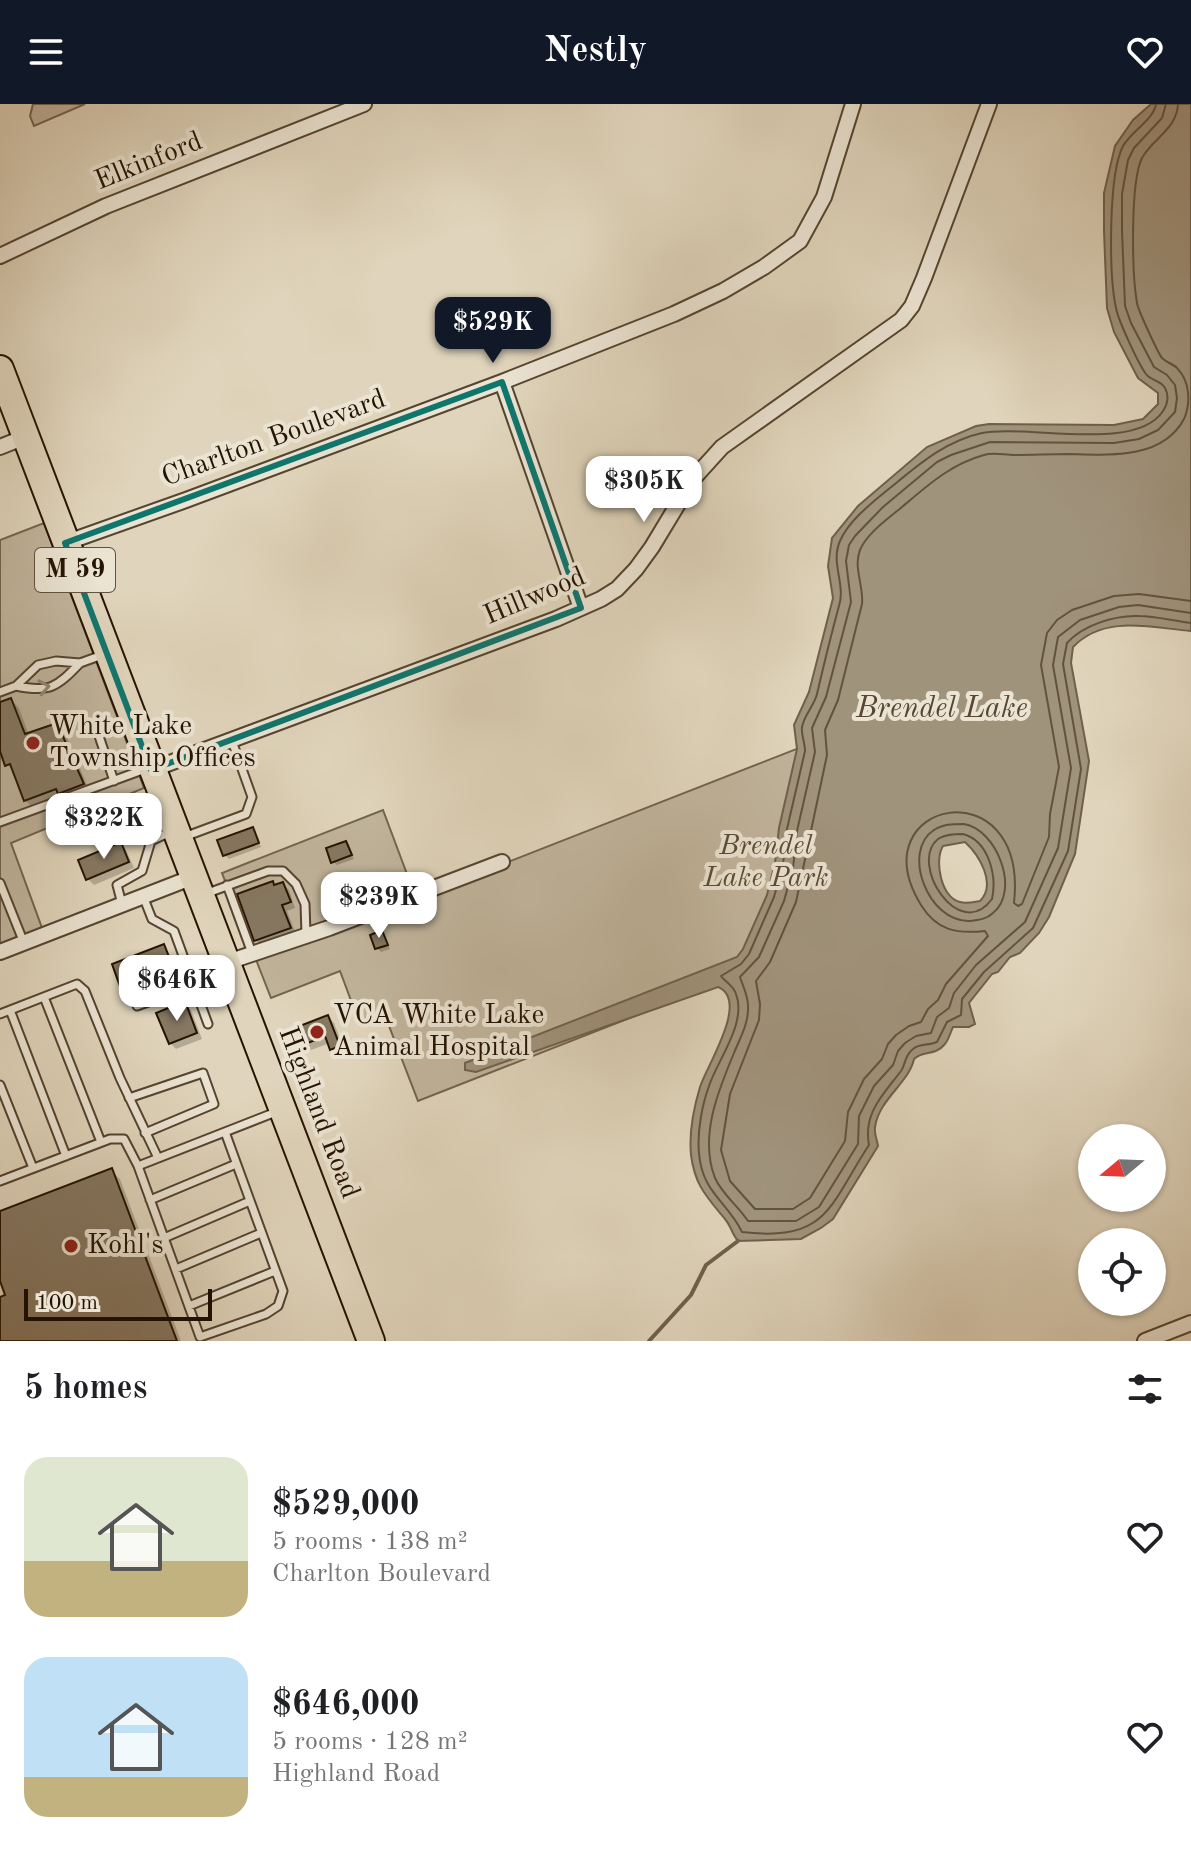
<!DOCTYPE html>
<meta charset="utf-8">
<style>
:root{--surface:#fff;--page:#f6f6f6;--text:#202124;--muted:#757577;--accent:#111827}
body{margin:0;font-family:"Old Standard TT",serif;background:var(--page);color:var(--text);height:100vh;display:flex;flex-direction:column;font-size:30px;white-space:nowrap}
*{box-sizing:border-box;margin:0}
p{font-size:26px;color:var(--muted)}
.icon{flex:none;width:44px;height:44px;fill:none;stroke:currentColor;stroke-width:2;stroke-linecap:round;stroke-linejoin:round}
.map{position:relative;height:1237px;overflow:hidden}
.drawer{display:flex;flex-direction:column;background:var(--surface);flex:1}
.drawer>*{flex:none}
.needle{width:52px;rotate:251deg}
.tools{position:absolute;left:1078px;top:1020px;display:grid;gap:16px}
.tools a{display:grid;place-items:center;width:88px;height:88px;border-radius:50%;background:var(--surface);box-shadow:0 2px 6px #0004;font-size:40px}
.scale{position:absolute;left:24px;bottom:20px;width:188px;box-sizing:border-box;padding-left:8px;border:4px solid #251301;border-top:0;font-size:22px;line-height:28px;white-space:nowrap;color:#251301;-webkit-text-stroke:6px #ebe4d3;paint-order:stroke}
.price{position:absolute;translate:-50% -68px;padding:0 18px;border-radius:16px;background:#fff;color:#222;font-size:26px;line-height:52px;filter:drop-shadow(0 2px 4px #0008)}
.price::after{content:'';position:absolute;left:50%;top:48px;width:24px;height:18px;margin-left:-12px;background:inherit;clip-path:polygon(0 0,100% 0,50% 100%)}
.price.selected{background:var(--accent);color:#fff}
ul{padding:0;list-style:none}
li{display:flex;align-items:center;gap:24px;height:200px;padding:0 24px}
li span{display:grid;place-items:center;flex:none;width:224px;height:160px;border-radius:24px;color:#555}
li>.icon{margin-inline-start:auto}
span .icon{width:96px;height:96px;fill:#fffc;stroke-width:1}
li b{font-size:34px}
h2{display:flex;justify-content:space-between;align-items:center;height:96px;padding:0 24px;font-size:34px}
header{display:flex;justify-content:space-between;align-items:center;height:104px;padding:0 24px;background:var(--accent);color:#fff;font-size:36px;font-weight:800}
.map>svg:first-child{display:block}
.green{fill:#c0b49c;stroke:#72644e;stroke-width:2}
.water{fill:#a0937c;stroke:#6f604b;stroke-width:2;fill-rule:evenodd}
.shadow{fill:#0003}
.lines{fill:none;stroke-linecap:round;stroke-linejoin:round}
.shore{stroke:#62533e;stroke-width:2}
.stream{stroke:#6f604b;stroke-width:4}
.building{fill:#867862;stroke:#251301;stroke-width:2}
.lane-casing{stroke:#544430;stroke-width:11}
.street-casing{stroke:#544430;stroke-width:18}
.highway-casing{stroke:#251301;stroke-width:30}
.lane{stroke:#ebe4d3;stroke-width:7}
.street{stroke:#ebe4d3;stroke-width:14}
.highway{stroke:#e0d5bc;stroke-width:26}
.oneway{stroke:#928674}
.marked{fill:none;stroke:#0f766e;stroke-width:6;stroke-linejoin:round}
.poi-dot{fill:#8f2418;stroke:#ebe4d3;stroke-width:3}
.labels{text-anchor:middle;dominant-baseline:central;stroke-width:8;stroke-linejoin:round;paint-order:stroke}
.shield{fill:#ebe4d3;stroke:#605240;stroke-width:2}
.shield-label{font-size:26px;font-weight:bold;fill:#251301}
.street-label{font-size:28px;fill:#251301;stroke:#ebe4d3}
.poi-label{font-size:28px;fill:#251301;stroke:#ebe4d3;text-anchor:start}
.park-label{font-size:28px;font-style:italic;fill:#5b4b37;stroke:#ebe4d3}
.water-label{font-size:30px;font-style:italic;fill:#564632;stroke:#ebe4d3}
</style>
<header><svg class="icon" aria-label="menu" viewBox="0 0 24 24"><path d="M4 6h16M4 12h16M4 18h16"/></svg>Nestly<svg class="icon" aria-label="heart" viewBox="0 0 24 24"><path d="M12 20l-8-8c-3-5 5-10 8-4 3-6 11-1 8 4z"/></svg></header>
<div class="map">
<svg width="1191" height="1237" viewBox="0 0 1191 1237">
<rect width="100%" height="100%" fill="#e0d5bc"/>
<filter id="stains"><feTurbulence type="fractalNoise" baseFrequency=".0025" numOctaves="4"/><feColorMatrix values="0 0 0 0 .2 0 0 0 0 .09 0 0 0 0 .02 0 0 0 .5 -.17"/></filter>
<radialGradient id="worn" r=".72"><stop offset=".6" stop-color="#630" stop-opacity="0"/><stop offset="1" stop-color="#630" stop-opacity=".3"/></radialGradient>
<path class="green" d="M33,0H85L34,22L30,12Z
M44,419L144,684L11,739L42,824L0,841V436Z
M845,626L913,803L418,997L384,909L359,918L340,867L271,894L222,769L383,706L416,794Z"/>
<path class="water" d="M1151,0H1191V527C1152,524 1105,510 1073,543L1071,559L1089,657L1075,750L1049,813L1039,829L1020,849L1010,853L998,868L992,870L969,899L975,920L969,923H953C950,929 949,936 944,941C935,952 923,946 914,955C909,979 879,995 875,1023C874,1030 877,1035 878,1042L833,1115L821,1124L801,1135L738,1137C732,1130 731,1122 725,1115C707,1093 695,1082 691,1051C689,1030 694,1003 700,983C707,961 750,896 718,883L476,968L465,966V959L737,853L743,845L767,791L775,759L779,724L797,645L794,621L809,588L833,494L828,462L832,434L858,402L927,343L976,322L989,320L1114,321L1143,315L1158,300V289L1138,274L1114,228L1107,204L1104,127V89L1115,42L1133,16ZM965,738C979,751 997,780 980,797C974,798 966,800 960,798C941,794 934,756 943,742Z"/>
<path class="shadow" d="M11,596L19,604L29,631L57,621L65,629L90,688L33,704L25,696L16,669L7,660L0,647V600Z
M252,725L261,743L229,755L225,751Z
M346,739L354,755L337,761L333,758Z
M120,740L126,746L134,764L94,781L88,775Z
M283,780L289,786L295,804L287,807L296,830L262,842L256,836L275,783Z
M382,829L390,845L381,848L377,844Z
M165,844L174,869L125,888L124,887Z
M184,900L191,906L202,935L176,945L170,939Z
M328,913L334,919L345,948L338,951L330,939L311,946L305,940Z
M111,1067L120,1075L181,1237H2L0,1195L8,1192L0,1171V1109Z"/>
<g class="lines">
<path class="shore" d="M1156,0C1154,15 1131,28 1123,42C1108,71 1109,172 1116,204C1118,216 1139,261 1146,270C1151,277 1161,276 1165,284C1169,291 1168,300 1163,307C1136,349 1026,320 982,329C945,337 918,361 890,384C873,398 849,416 840,437C830,459 846,480 839,502C831,531 824,560 817,590C814,602 804,611 802,623C801,630 805,639 805,647L787,725L783,760L774,793L749,850L741,860L721,872C725,878 733,881 736,890C747,919 718,955 709,982C702,1001 697,1028 699,1049C702,1089 727,1097 742,1128C828,1138 829,1102 869,1041C863,1009 883,991 901,967C906,960 904,952 913,945C920,939 928,942 937,938L947,918L961,911L962,895L984,868L1033,824L1068,747L1081,665L1063,560L1067,539C1083,521 1115,511 1139,512C1156,512 1173,517 1191,519
M1166,0L1162,14L1134,44L1128,56L1122,90V127L1125,202L1131,219L1154,263L1167,271L1175,281L1177,294L1175,308L1158,326L1139,335L1114,339L990,338L951,351L937,358L883,403L855,432L849,441L846,457L851,498L826,593L812,624L815,648L797,727L793,764L784,797L759,853L740,873C743,883 748,891 748,902C749,919 740,934 734,949C718,987 699,1033 715,1074C722,1090 738,1102 748,1117H796L819,1103L858,1040L859,1012L874,982L893,961L898,947L905,939L916,932L931,929L937,913L949,904L954,889L976,861L1025,818L1058,744L1071,664L1053,561L1058,533L1080,516L1119,503L1138,501L1191,509
M1178,0C1177,25 1153,34 1142,54C1130,78 1132,171 1137,199C1138,206 1158,249 1162,254C1166,258 1173,260 1177,264C1190,277 1191,299 1184,315C1162,356 1108,351 1069,350C1050,350 1032,351 1014,351C1004,351 993,348 984,351C951,360 928,381 902,403C889,414 867,429 860,446C853,463 864,483 862,500L838,596L825,626L827,651L796,798L770,858L756,877L760,900L759,916L730,990L721,1046L730,1077L755,1105H793L810,1094L845,1037L848,1008L864,975L882,955L888,940L896,931L909,922L921,918L928,905L938,896L946,880L988,832L985,827C957,830 937,827 921,801C857,696 1029,661 1014,799L1018,802L1022,800L1049,733L1050,710L1059,663L1041,561L1047,529L1057,516L1072,506L1114,492L1139,490L1191,497
M964,720C996,725 1021,786 993,809C987,815 979,816 970,817C928,819 901,747 934,726C943,720 953,720 964,720Z
M963,730C989,737 997,772 992,795C959,840 908,759 938,735C945,730 955,730 963,730Z"/>
<path class="stream" d="M649,1237L691,1191L706,1161L738,1137"/>
</g>
<path class="building" d="M11,594L25,630L57,619L84,680L58,690L56,685L24,697L10,660L5,662L0,647V598Z
M253,723L259,739L223,752L217,736Z
M346,737L352,751L331,759L326,744Z
M121,738L129,758L86,776L78,756Z
M273,777L274,781L283,778L291,798L282,801L291,824L254,837L237,790Z
M382,826L388,841L375,845L370,831Z
M164,840L175,868L122,888L112,860Z
M185,897L197,929L169,940L156,909Z
M328,911L340,942L330,946L325,932L303,941L297,923Z
M112,1064L177,1237H0V1193L5,1191L0,1177V1107Z"/>
<g class="lines">
<g class="lane-casing">
<path id="lane" d="M80,559C57,583 50,589 16,582L38,561L56,557L80,559L105,550
M0,588L16,582
M114,677L99,632L101,628L129,617
M0,718L148,664
M184,733L246,710L252,693L232,637
M0,779L24,839
M227,781L252,849
M205,790L268,767H283L296,780L305,800L306,830
M143,792L152,815L174,827L208,920
M122,800L117,781L142,767L151,737L172,727
M44,893L101,1038
M137,902L227,870
M10,906L66,1052
M0,910L77,880L85,887L120,974L158,1054
M0,981L33,1064
M129,994L203,969L214,1000L145,1029
M138,1062L276,1008
M0,1077L110,1035H124L138,1062L200,1233L266,1210L278,1202L283,1187L225,1028
M150,1096L236,1060
M164,1134L250,1097
M176,1165L261,1129
M189,1202L275,1167"/>
</g>
<g class="street-casing">
<path id="street" d="M0,152L106,102L364,0
M502,278L581,504
M0,343L25,333
M65,439L186,396L502,278L674,210L723,187L764,163L800,137L824,93L853,0
M151,666L556,515L601,495L617,485L636,465L652,443L693,375L722,343L901,216L912,202L924,174L989,0
M0,848L193,773
M225,859L329,824L502,758
M1145,1237L1191,1219"/>
</g>
<g class="highway-casing">
<path id="highway" d="M0,265L371,1237"/>
</g>
<use href="#lane" class="lane"/>
<use href="#street" class="street"/>
<use href="#highway" class="highway"/>
</g>
<defs><path id="oneway-chevron" d="M-2-3.5L2.5 0L-2 3.5" fill="none" stroke-width="1.6" stroke-linecap="round" stroke-linejoin="round" transform="scale(2)"/></defs>
<use class="oneway" href="#oneway-chevron" transform="translate(44 583) rotate(-10)"/>
<path class="marked" d="M502,278L581,504L151,666L65,439Z"/>
<g class="poi-dot">
<circle cx="33" cy="639" r="8"/>
<circle cx="317" cy="928" r="8"/>
<circle cx="71" cy="1142" r="8"/>
</g>
<g class="labels">
<rect class="shield" x="35" y="444" width="80" height="44" rx="6"/>
<g class="shield-label">
<text x="75" y="466">M 59</text>
</g>
<g class="street-label">
<text transform="translate(149 58) rotate(-22)">Elkinford</text>
<text transform="translate(274 335) rotate(-20)">Charlton Boulevard</text>
<text transform="translate(535 493) rotate(-23)">Hillwood</text>
<text transform="translate(318 1009) rotate(69)">Highland Road</text>
</g>
<g class="poi-label">
<text x="49" y="623">White Lake<tspan x="49" dy="32">Township Offices</tspan></text>
<text x="333" y="912">VCA White Lake<tspan x="333" dy="32">Animal Hospital</tspan></text>
<text x="87" y="1142">Kohl's</text>
</g>
<g class="park-label">
<text x="766" y="743">Brendel<tspan x="766" dy="32">Lake Park</tspan></text>
</g>
<g class="water-label">
<text x="942" y="605">Brendel Lake</text>
</g>
</g>
<rect width="100%" height="100%" filter="url(#stains)"/>
<rect width="100%" height="100%" fill="url(#worn)"/>
</svg>
<div class="tools">
<a><svg class="needle" viewBox="-14 -14 28 28"><path d="M0-13l5 13h-10z" fill="#e53935"/><path d="M0 13l5-13h-10z" fill="#757577"/></svg></a>
<a><svg class="icon" aria-label="locate" viewBox="0 0 24 24"><circle cx="12" cy="12" r="6"/><path d="M12 2v4M12 18v4M2 12h4M18 12h4"/></svg></a>
</div>
<div class="scale">100 m</div>
<b class="price selected" style="left:493px;top:261px">$529K</b>
<b class="price" style="left:644px;top:420px">$305K</b>
<b class="price" style="left:104px;top:757px">$322K</b>
<b class="price" style="left:379px;top:836px">$239K</b>
<b class="price" style="left:177px;top:919px">$646K</b>
</div>
<section class="drawer">
<h2>5 homes<svg class="icon" aria-label="filters" viewBox="0 0 24 24"><path d="M4 7h16M4 17h16"/><circle cx="9" cy="7" r="2"/><circle cx="15" cy="17" r="2"/></svg></h2>
<ul>
<li><span style="background:linear-gradient(#dfe7d0 65%,#c2b280 0)"><svg class="icon" aria-label="home" viewBox="0 0 24 24"><path d="M3 11l9-7 9 7M6 9v11h12V9"/></svg></span><div><b>$529,000</b><p>5 rooms · 138 m²</p><p>Charlton Boulevard</p></div><svg class="icon" aria-label="heart" viewBox="0 0 24 24"><path d="M12 20l-8-8c-3-5 5-10 8-4 3-6 11-1 8 4z"/></svg></li>
<li><span style="background:linear-gradient(#bfe0f5 75%,#c2b280 0)"><svg class="icon" aria-label="home" viewBox="0 0 24 24"><path d="M3 11l9-7 9 7M6 9v11h12V9"/></svg></span><div><b>$646,000</b><p>5 rooms · 128 m²</p><p>Highland Road</p></div><svg class="icon" aria-label="heart" viewBox="0 0 24 24"><path d="M12 20l-8-8c-3-5 5-10 8-4 3-6 11-1 8 4z"/></svg></li>
</ul>
</section>
